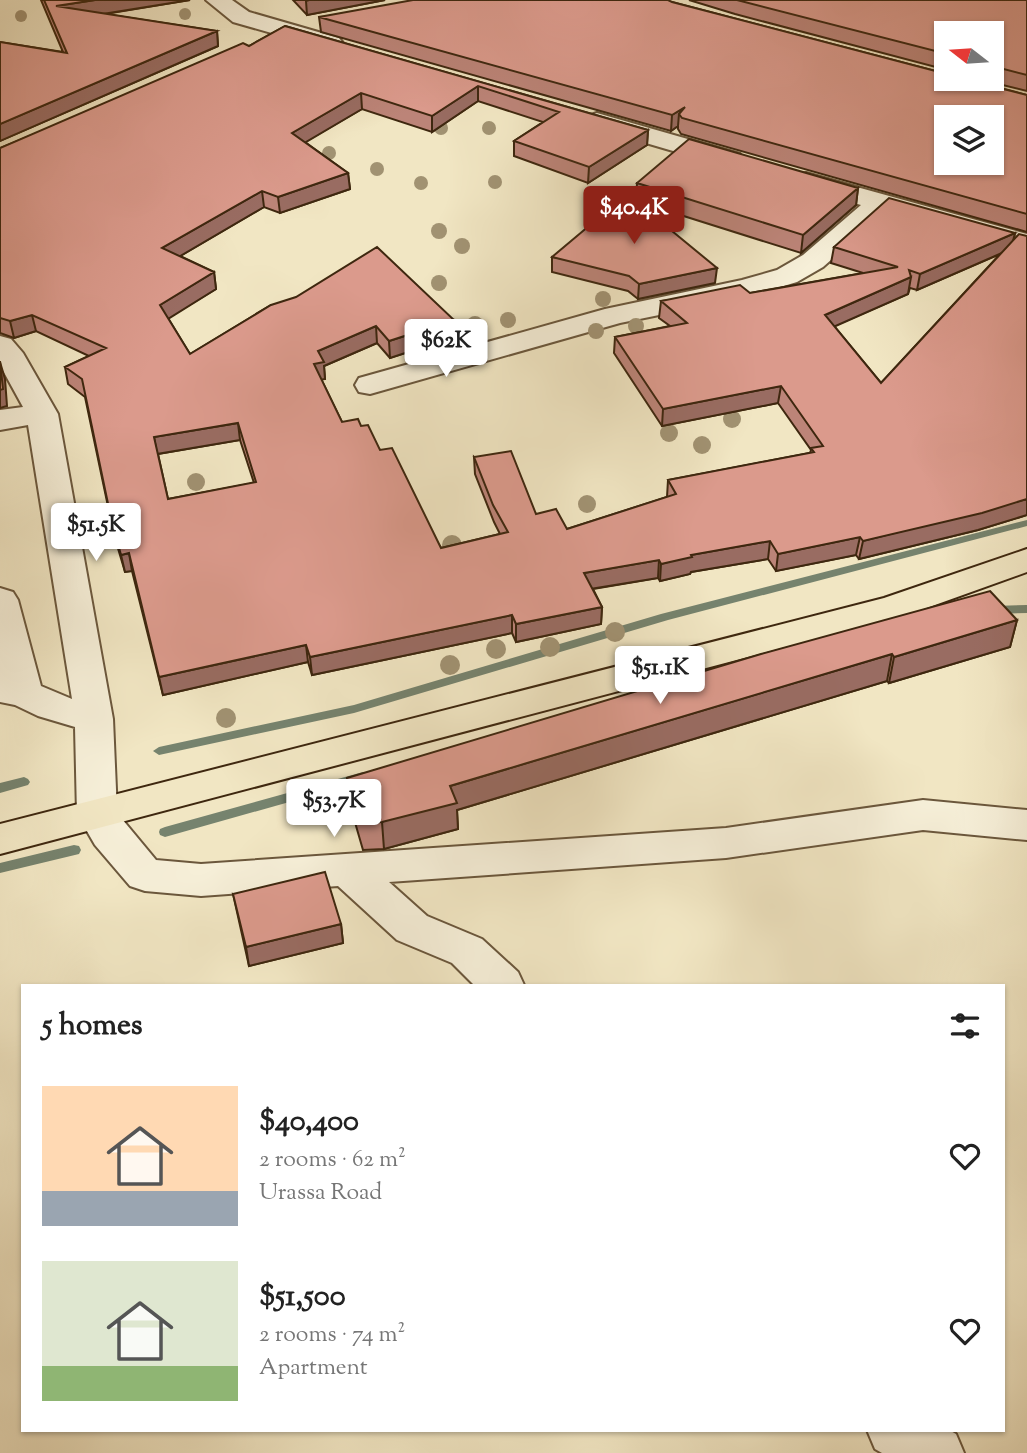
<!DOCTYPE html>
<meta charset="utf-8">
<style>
:root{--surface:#fff;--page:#f6f6f6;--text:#222;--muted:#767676;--accent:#8f2418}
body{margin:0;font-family:"Sorts Mill Goudy",serif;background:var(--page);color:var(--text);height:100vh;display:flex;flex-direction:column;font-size:26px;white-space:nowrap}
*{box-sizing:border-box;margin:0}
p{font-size:23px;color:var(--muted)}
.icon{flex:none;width:38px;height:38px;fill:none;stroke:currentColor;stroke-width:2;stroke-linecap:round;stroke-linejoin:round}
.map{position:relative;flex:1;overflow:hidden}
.side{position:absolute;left:21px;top:984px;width:984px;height:448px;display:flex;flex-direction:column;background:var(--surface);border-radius:0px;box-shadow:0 2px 5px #0004}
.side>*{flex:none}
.needle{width:46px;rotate:287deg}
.tools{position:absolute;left:934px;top:21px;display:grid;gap:14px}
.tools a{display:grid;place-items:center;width:70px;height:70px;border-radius:0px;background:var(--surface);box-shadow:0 2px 5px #0004;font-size:35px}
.price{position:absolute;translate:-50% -60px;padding:0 16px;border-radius:7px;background:#fff;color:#222;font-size:23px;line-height:46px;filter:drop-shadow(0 2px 4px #0008)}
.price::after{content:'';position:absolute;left:50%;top:42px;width:21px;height:16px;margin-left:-10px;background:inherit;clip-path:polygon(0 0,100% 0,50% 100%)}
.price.on{background:var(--accent);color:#fff}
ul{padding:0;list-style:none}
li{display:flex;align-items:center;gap:21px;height:175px;padding:0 21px}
li span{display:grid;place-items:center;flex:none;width:196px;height:140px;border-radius:0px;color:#555}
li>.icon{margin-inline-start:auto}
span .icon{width:84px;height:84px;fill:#fffc;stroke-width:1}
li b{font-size:30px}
h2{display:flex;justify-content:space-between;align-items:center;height:84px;padding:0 21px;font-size:30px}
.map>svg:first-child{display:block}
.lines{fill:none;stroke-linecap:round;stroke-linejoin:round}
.stream{fill:#76836e;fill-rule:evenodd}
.minor-casing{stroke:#6b573c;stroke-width:4}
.major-casing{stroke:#3e270f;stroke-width:4}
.minor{fill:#f6efd8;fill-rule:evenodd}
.major{fill:#f1e6c3;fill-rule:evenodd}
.tree{fill:#a19272}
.wall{fill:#bc8478;stroke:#3e270f;stroke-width:2;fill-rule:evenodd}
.shaded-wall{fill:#996c62;stroke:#3e270f;stroke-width:2}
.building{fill:#db9a8c;stroke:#3e270f;stroke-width:2;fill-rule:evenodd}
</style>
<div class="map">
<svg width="1027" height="1453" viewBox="0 0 1027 1453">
<rect width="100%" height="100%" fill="#f1e6c3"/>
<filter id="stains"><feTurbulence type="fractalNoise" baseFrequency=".00286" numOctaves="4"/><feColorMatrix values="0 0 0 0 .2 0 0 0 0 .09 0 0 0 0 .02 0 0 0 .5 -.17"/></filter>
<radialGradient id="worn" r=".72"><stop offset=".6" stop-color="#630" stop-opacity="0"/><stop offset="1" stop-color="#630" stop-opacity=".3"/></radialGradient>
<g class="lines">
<path class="stream" d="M1027,520V526L668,620L354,713L159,755L153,751L159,747L354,705L661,614Z
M1027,605V613L992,614L986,610L992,606Z
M363,772L367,774L369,777L367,780L165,837L160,835L159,832L160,829L165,827Z
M24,777L28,779L30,782L28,785L0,793V783Z
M74,845L79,846L81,850L79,854L0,873V863Z"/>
<g class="minor-casing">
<path id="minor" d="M206,0H232L249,12L339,38L343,43L339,48L331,50L233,22Z
M597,113L740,154L744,160L740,166L731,168L588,126L584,121L588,116Z
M806,173L1027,234V251L885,212L823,267L797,282L747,297L620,323L370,394L359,392L355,385L359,378L605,309L742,280L777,270L803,255L861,205L797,187L793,181L797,175Z
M0,336L11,339L23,353L58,414L113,719L117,813L156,860L201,864L726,828L923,800L1027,810V840L923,830L726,858L389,882L427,916L482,939L518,972L524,985H474L452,963L397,940L338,886L201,896L145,891L130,886L95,845L77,814L75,727L38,716L15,705L0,702V588L13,592L18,600L41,686L72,699L28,425L0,430V410L23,407L0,365Z
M867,1430H949L956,1434L964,1453H882L875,1449Z"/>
</g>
<g class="major-casing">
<path id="major" d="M1027,549V572L907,615L0,854V824L884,598Z"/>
</g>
<use href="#minor" class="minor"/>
<use href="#major" class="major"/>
</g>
<g class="tree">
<circle cx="185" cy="14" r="6"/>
<circle cx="21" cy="16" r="6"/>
<circle cx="441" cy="128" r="7"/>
<circle cx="489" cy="128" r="7"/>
<circle cx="329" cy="153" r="7"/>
<circle cx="377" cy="169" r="7"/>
<circle cx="495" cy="182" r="7"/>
<circle cx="421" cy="183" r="7"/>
<circle cx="439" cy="231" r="8"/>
<circle cx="462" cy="246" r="8"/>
<circle cx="439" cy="283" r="8"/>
<circle cx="603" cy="299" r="8"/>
<circle cx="508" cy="320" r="8"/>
<circle cx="475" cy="324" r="8"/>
<circle cx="636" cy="326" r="8"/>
<circle cx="596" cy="331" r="8"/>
<circle cx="732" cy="419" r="9"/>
<circle cx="669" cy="433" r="9"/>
<circle cx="702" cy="445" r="9"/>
<circle cx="196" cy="482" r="9"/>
<circle cx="587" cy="504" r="9"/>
<circle cx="452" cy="545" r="10"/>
<circle cx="615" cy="632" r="10"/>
<circle cx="550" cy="647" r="10"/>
<circle cx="496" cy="649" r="10"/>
<circle cx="450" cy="665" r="10"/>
<circle cx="226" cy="718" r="10"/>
</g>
<path class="wall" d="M41,0H190L105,14L217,31L218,46L0,141V42L63,52Z
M293,0H385L307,15Z
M689,0H1027V91L978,79H992V33H947V70L735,14Z
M672,2L1027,95V232L681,134L678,129V126L671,131L321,32L319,17Z
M285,26L648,130L647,145L588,183L514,156V141L543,122L478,101L432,132L362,109L305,142L348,173L350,189L280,213L264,207L180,256L214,272L216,289L168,318L190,354L271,305L454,320V337L390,358L377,343L324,366L325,379H321L342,422L361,426L380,450L441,548L500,534L494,522L475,474L474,457L536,514L567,529L667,497L668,480L810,453L811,450L778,403L662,426L614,353L615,337L670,326L659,318L661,301L750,293L863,273L831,263L834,247L1015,233L1014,239L1027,236V515L978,530L859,559L856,555L776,571L768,559L691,572L690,574L660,581L658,578L593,589L602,607L601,624L516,642L512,633L312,675L308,662L163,695L132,571L125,572L114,535L85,397L68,384L65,367L89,356L36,331L14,338L0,333V148L249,46ZM1000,254L881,383L834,326L908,294L910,288L917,290ZM240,440L254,483L168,499L158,454Z
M637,183L858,188L856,205L801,253L636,201Z
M552,257L715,283L638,299L628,291L552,272Z
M1017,620L1010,647L889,683L887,681L457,810L458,829L384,849L363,850L350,805L347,778Z
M233,894L341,924L343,943L249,966Z"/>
<path class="shaded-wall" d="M95,0H190L59,21L56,6Z
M309,0H385L307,15L306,1Z
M217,31L218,46L0,141V124Z
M478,86V101L432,132V116Z
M361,93L362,109L294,149L292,133Z
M685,107L679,114L678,126L671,131L672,115Z
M648,130L647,145L588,183L589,167Z
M348,173L350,189L280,213L278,197Z
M858,188L856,205L801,253L803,235Z
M262,191L264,207L165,265L162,248Z
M1015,233L1011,249L917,290L920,274Z
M717,268L715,283L638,299L639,284Z
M214,272L216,289L163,322L160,305Z
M911,277L908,294L822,332L825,315Z
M32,315L36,331L14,338L10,321Z
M454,320V337L390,358L389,341Z
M376,326L377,343L324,366L325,379L315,381L314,364L318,351Z
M0,362L5,379L7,406L0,408Z
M781,386L778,403L662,426L663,409Z
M238,423L240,440L157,454L154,437Z
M1027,499V515L978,530L859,559L863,541Z
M860,537L856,555L776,571L778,554Z
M770,541L768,559L691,572L690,574L660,581L661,564L691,555Z
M129,553L132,571L125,572L121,555Z
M659,560L658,578L584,590V573Z
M602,607L601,624L516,642V624Z
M512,615V633L312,675L310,657Z
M1017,620L1010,647L889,683L894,657Z
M306,645L308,662L163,695L159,677Z
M892,654L887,681L457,810L458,829L384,849L382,822L450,786Z
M341,924L343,943L249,966L246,947Z"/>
<path class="building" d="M44,0H95L56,6L217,31L0,124V42L67,53Z
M413,0H668L672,2L947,74V79H964L1027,95V214L682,118L679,114L685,107L672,115L319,17ZM947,117H992V163H947Z
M737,0H1027V75L992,66V33H947V54Z
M285,26L648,130L589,167L514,141L559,112L478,86L432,116L361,93L292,133L348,173L278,197L262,191L162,248L214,272L160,305L190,354L271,305L296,297L377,247L454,320L389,341L376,326L318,351L324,362L314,364L342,422L358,419L361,426L368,425L380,450L392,448L441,548L508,532L493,505L474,457L511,451L536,514L556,509L567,529L676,494L668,480L814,452L811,448L823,446L781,386L663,409L615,337L687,323L661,301L740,285L750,293L898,267L834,247L889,198L1015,233L920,274L909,270L911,277L825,315L881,383L1019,234L1027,236V499L982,513L863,541L860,537L778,554L770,541L691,555L692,557L661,564L659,560L584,573L602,607L516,624L512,615L310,657L306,645L159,677L129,553L121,555L111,518L82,379L65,367L106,348L32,315L10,321L0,318V148L243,43L249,46ZM238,423L256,482L168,499L154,437Z
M689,139L858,188L803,235L637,183Z
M627,194L717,268L639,284L629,276L552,257Z
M0,361L3,389L0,390Z
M990,591L1017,620L894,657L892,654L450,786L457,803L382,822L360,824L347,778L761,654Z
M325,872L341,924L246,947L233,894Z"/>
<rect width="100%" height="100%" filter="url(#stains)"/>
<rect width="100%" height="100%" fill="url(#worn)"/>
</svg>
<div class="tools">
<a><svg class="needle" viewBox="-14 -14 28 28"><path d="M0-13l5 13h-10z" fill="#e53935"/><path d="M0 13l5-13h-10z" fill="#767676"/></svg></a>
<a><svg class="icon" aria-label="layers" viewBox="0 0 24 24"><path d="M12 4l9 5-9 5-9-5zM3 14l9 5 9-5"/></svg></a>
</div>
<b class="price on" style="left:634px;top:246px">$40.4K</b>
<b class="price" style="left:446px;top:379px">$62K</b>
<b class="price" style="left:96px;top:563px">$51.5K</b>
<b class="price" style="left:660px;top:706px">$51.1K</b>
<b class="price" style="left:334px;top:839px">$53.7K</b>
<section class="side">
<h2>5 homes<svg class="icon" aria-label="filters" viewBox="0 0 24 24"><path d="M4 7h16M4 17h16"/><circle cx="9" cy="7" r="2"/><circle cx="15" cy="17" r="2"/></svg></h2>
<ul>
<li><span style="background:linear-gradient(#ffd9b3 75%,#9aa5b1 0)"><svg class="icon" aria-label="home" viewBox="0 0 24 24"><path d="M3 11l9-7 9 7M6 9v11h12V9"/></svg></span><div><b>$40,400</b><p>2 rooms · 62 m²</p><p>Urassa Road</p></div><svg class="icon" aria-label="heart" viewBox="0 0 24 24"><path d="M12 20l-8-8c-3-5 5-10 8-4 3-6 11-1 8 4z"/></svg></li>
<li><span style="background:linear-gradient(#dfe7d0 75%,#8fb573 0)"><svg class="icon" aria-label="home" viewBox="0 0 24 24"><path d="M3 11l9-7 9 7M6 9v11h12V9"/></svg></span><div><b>$51,500</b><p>2 rooms · 74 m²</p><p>Apartment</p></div><svg class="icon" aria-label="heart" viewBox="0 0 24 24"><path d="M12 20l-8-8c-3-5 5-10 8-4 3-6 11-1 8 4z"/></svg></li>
</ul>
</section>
</div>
